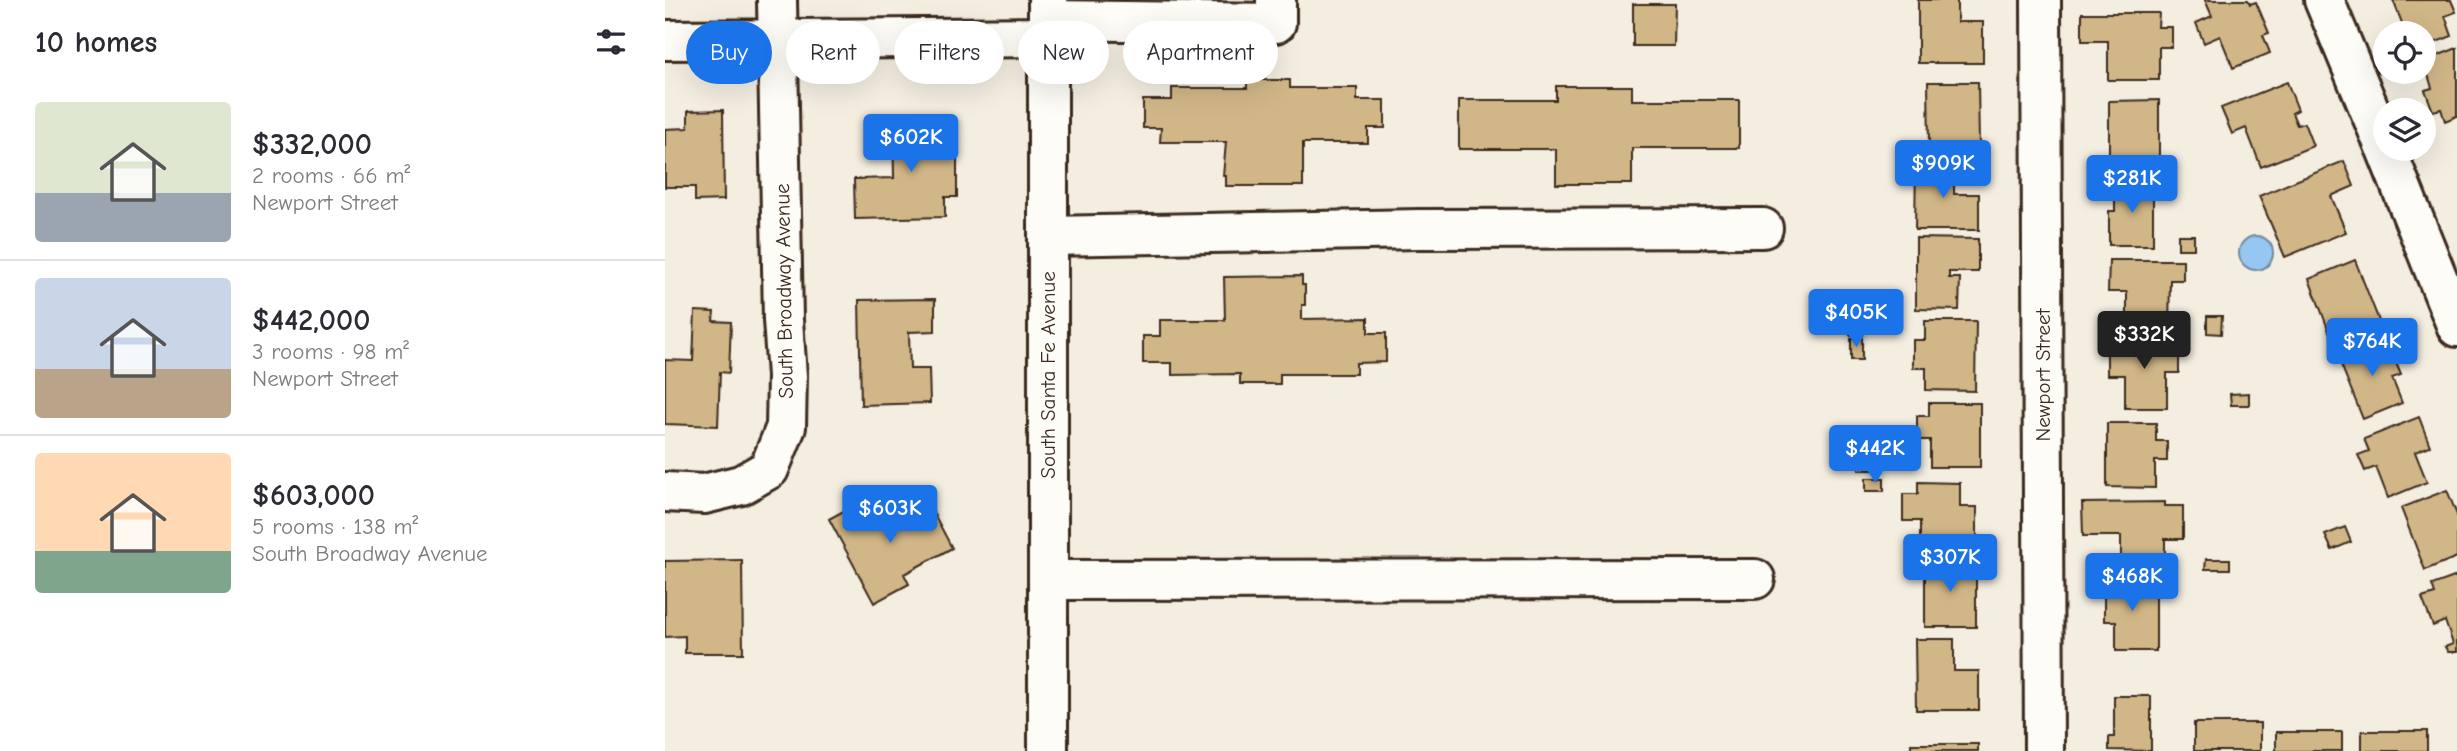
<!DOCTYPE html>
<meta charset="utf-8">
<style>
:root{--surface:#fff;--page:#f2f2f3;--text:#2b2b33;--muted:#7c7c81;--line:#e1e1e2;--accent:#1a73e8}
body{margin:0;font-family:"Comic Neue",sans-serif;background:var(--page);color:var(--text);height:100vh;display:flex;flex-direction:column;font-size:26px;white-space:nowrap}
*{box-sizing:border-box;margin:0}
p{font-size:23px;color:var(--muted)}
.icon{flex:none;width:38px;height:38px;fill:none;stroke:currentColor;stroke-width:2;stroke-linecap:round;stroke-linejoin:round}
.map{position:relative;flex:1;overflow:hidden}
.side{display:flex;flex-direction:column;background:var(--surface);width:665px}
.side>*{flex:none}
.hud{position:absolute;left:21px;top:21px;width:665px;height:63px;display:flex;gap:14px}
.fabs{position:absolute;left:1708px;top:21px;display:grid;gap:14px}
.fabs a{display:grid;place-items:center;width:63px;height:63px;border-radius:50%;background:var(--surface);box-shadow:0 7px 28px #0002;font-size:35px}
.price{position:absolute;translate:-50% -60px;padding:0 16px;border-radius:7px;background:var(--accent);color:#fff;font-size:23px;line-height:46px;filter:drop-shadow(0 2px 4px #0008)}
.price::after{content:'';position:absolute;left:50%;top:42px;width:21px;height:16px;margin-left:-10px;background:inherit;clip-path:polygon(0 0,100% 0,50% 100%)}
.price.current{background:#222;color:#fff}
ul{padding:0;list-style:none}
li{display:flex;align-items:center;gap:21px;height:175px;padding:0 35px}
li+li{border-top:2px solid var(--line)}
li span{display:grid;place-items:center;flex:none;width:196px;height:140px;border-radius:7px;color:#555}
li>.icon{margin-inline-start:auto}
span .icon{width:84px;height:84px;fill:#fffc;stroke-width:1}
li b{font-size:30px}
h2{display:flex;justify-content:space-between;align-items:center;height:84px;padding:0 35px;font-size:30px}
.chip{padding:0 24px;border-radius:32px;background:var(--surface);box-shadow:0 7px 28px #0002;font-size:24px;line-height:63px}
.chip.current{background:var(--accent);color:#fff}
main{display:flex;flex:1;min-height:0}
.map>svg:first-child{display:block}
.water{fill:#96c6f2;stroke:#72889d;stroke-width:2}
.building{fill:#d1b687;stroke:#3b2a1e;stroke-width:2}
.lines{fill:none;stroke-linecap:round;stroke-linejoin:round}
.minor-casing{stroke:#3b2a1e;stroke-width:44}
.major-casing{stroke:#3b2a1e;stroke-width:44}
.minor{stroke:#fdfcf7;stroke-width:38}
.major{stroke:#fdfcf7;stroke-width:38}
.labels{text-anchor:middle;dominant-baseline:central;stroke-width:5;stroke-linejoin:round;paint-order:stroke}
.street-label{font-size:21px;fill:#3b2a1e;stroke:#fdfcf7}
</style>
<main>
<section class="side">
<h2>10 homes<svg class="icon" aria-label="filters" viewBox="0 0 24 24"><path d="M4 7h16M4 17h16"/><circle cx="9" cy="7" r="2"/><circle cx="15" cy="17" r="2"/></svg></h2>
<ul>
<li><span style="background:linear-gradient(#dfe7d0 65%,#9aa5b1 0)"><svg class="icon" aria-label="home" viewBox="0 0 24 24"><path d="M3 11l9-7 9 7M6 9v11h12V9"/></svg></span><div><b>$332,000</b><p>2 rooms · 66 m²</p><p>Newport Street</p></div></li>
<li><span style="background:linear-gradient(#c9d6e8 65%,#b9a48a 0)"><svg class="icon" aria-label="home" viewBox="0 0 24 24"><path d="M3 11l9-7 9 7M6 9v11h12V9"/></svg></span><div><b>$442,000</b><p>3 rooms · 98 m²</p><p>Newport Street</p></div></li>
<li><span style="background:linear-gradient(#ffd9b3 70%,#7fa58c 0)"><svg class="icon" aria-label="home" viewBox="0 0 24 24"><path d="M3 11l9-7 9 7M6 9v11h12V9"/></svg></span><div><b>$603,000</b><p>5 rooms · 138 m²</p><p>South Broadway Avenue</p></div></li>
</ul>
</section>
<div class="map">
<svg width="1792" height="751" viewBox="0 0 1792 751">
<rect width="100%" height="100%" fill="#f4eee1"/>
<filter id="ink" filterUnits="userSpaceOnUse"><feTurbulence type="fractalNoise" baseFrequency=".0143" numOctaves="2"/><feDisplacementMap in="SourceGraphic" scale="14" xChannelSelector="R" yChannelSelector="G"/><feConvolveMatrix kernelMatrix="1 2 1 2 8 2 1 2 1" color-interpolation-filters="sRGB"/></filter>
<g filter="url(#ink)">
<path class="water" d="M1574 253a17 17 0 1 1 34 0a17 17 0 1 1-34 0Z"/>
<path class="building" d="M1253,0H1292V22H1318V63H1253Z
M1540,0H1583L1585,4L1591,2L1604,33L1598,35L1605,53L1568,68L1555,36L1539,43L1531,23L1547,16Z
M1728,0H1786L1791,12L1780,16L1787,36L1759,47V33H1741Z
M968,4H1010L1009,46H968Z
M1417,13H1494L1493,27H1507V47H1494V80H1443V41H1417Z
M1792,48V116L1780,121L1776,109L1768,111L1760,90L1767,88L1759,61Z
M582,80H625V88H692V100H720V128H703V143H638V186H561V176H558L561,142H495L496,128H478V100H507V88H582Z
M1263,82H1313L1314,146H1264Z
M1622,82L1633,110L1627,113L1632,125L1639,123L1648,146L1596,167L1581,128L1567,134L1556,108Z
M891,86H967V100H1074V148H967V184H891V149H794V100H891Z
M1494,100V165H1444V101Z
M58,110L59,200L30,201V187H0V129L23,128V111Z
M228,115H276L277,154H292V197H280V217L190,219L189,179L229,178Z
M1251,161L1289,162V194H1314V230H1250Z
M1679,161L1689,186L1666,196L1681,232L1620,257L1594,196Z
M1450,182H1488V245H1444V211H1450Z
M1513,235H1529V249H1513Z
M1251,238L1313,239V272H1284V278H1295L1294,310L1251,309Z
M1444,260H1518V280H1505L1504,328H1462V292H1443Z
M1690,260L1714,321L1667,339L1644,279Z
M637,276V285H640V305H637V319L703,318V333H721V362L691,363V374H615V384H575V374L507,375V363H478V336H495V320H560L559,277Z
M270,299V331L244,332L245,369H264L265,403L196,405L194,300Z
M30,311L49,312L48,321L66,322L64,373L55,372L53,426L0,424V360L28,361Z
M1197,316V335H1185V317Z
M1542,316H1557L1556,334L1542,333Z
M1260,321H1311L1310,391L1261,390V368H1248V340H1260Z
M1186,338H1197V360H1186Z
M1721,338L1736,375L1727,378L1737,403L1698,419L1673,357Z
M1442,342L1502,343V345H1514V373H1502V408H1460V375H1442Z
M1584,393V405H1566L1565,394Z
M1264,403H1315V467H1265V440H1252V416H1264Z
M1754,417L1765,446L1750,452L1762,482L1723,498L1711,467L1700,471L1693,455L1704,451L1699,439Z
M1442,423H1491V441H1502V461H1490V488L1442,487Z
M1194,452L1209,453V470H1194Z
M1201,478H1219V491H1201Z
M1253,482L1295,483V507H1312V549H1255V521H1238V494H1253Z
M1782,490L1792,515V557L1760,570L1736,508Z
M260,497L287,548L239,574L244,584L209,603L164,519L193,503L205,525Z
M1500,502V506H1518V539H1500V569L1456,570V536H1418L1417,503Z
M1680,527L1686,542L1667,550L1660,535Z
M1541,559H1565V569H1540Z
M77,560L78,653H20V636L0,637V561Z
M1260,561H1311V627H1260Z
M1792,576V652H1783L1780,647L1788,644L1780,621L1768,626L1757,598L1770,594L1767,585Z
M1439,579L1491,580V651H1451V621H1439Z
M1250,639H1289V671H1314V710H1251Z
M1449,696H1486V751L1444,750V737H1449Z
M1529,723H1595V751H1529Z
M1697,731H1762V751H1697Z
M1611,732H1677V751H1611Z
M1246,744H1313V751H1246Z"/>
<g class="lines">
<g class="minor-casing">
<path id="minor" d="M1376,0L1379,751
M1659,0L1720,147
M383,20L611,23V0
M0,40L383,37
M1721,149L1792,327
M383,236L754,229L1098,228
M0,492L39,494L76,485L104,469L121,427L122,376L118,320L112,0
M383,580L1090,579"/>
</g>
<g class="major-casing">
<path id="major" d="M383,751V0"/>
</g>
<use href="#minor" class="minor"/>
<use href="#major" class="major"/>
</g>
</g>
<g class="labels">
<g class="street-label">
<text transform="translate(119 291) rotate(-91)">South Broadway Avenue</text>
<text transform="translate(383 375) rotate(-90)">South Santa Fe Avenue</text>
<text transform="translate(1378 375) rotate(-90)">Newport Street</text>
</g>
</g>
</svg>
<div class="fabs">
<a><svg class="icon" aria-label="locate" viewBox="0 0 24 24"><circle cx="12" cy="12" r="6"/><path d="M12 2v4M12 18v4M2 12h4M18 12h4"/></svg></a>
<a><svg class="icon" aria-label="layers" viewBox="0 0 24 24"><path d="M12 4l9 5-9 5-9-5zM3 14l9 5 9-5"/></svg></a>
</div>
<b class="price" style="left:246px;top:174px">$602K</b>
<b class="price" style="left:1278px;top:200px">$909K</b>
<b class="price" style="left:1467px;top:215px">$281K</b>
<b class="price" style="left:1191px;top:349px">$405K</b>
<b class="price current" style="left:1479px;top:371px">$332K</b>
<b class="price" style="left:1707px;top:378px">$764K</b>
<b class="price" style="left:1210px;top:485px">$442K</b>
<b class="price" style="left:225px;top:545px">$603K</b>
<b class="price" style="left:1285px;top:594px">$307K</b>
<b class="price" style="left:1467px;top:613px">$468K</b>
<div class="hud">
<a class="chip current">Buy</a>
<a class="chip">Rent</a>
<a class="chip">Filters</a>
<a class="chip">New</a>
<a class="chip">Apartment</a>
</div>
</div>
</main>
